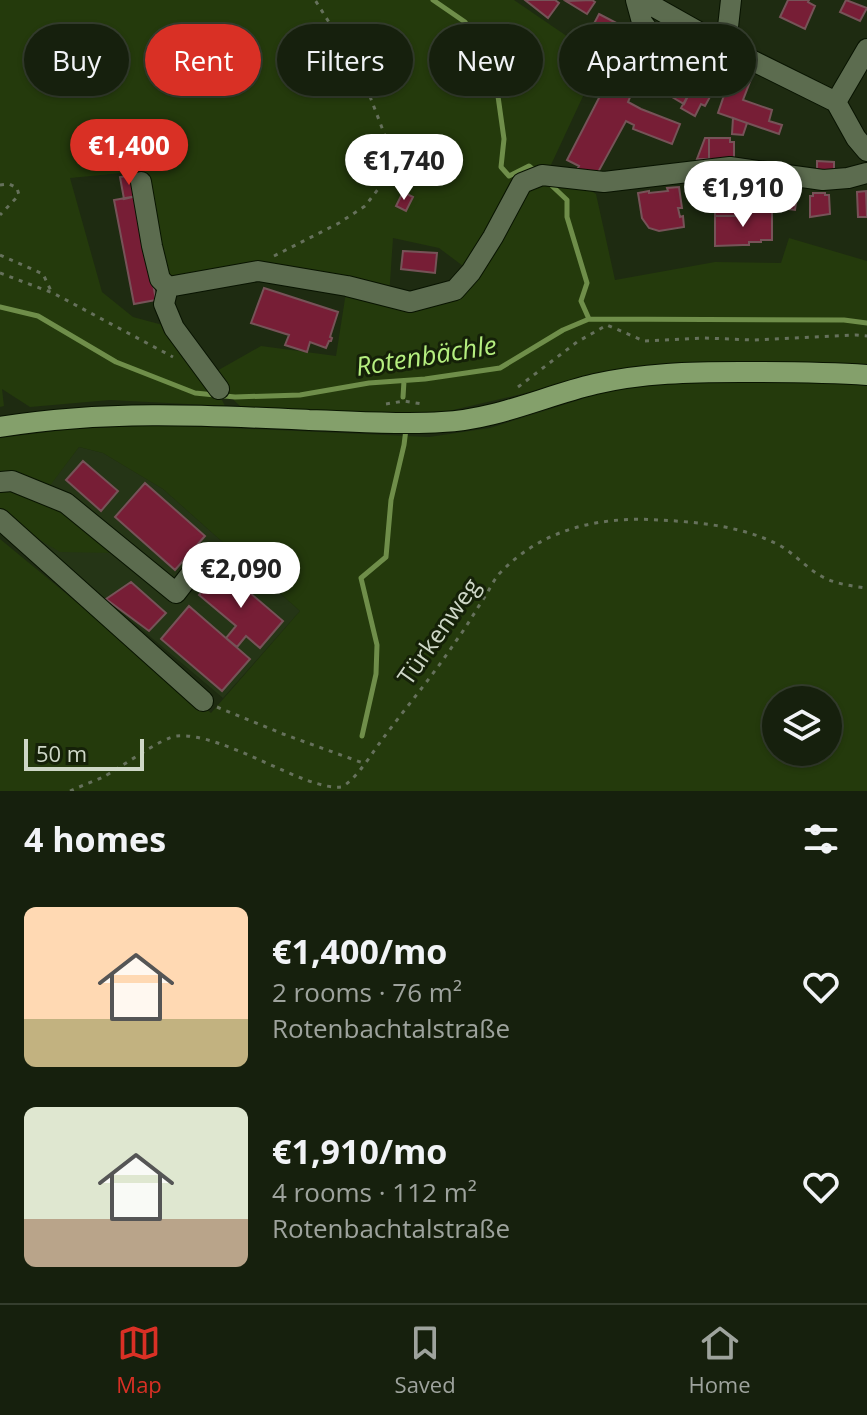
<!DOCTYPE html>
<meta charset="utf-8">
<style>
:root{--surface:#16200d;--page:#232d1b;--text:#f1f3f6;--muted:#9ea39d;--line:#353e2e;--accent:#d93025}
body{margin:0;font-family:"Open Sans",sans-serif;background:var(--page);color:var(--text);height:100vh;display:flex;flex-direction:column;font-size:30px;white-space:nowrap}
*{box-sizing:border-box;margin:0}
p{font-size:26px;color:var(--muted)}
.icon{flex:none;width:44px;height:44px;fill:none;stroke:currentColor;stroke-width:2;stroke-linecap:round;stroke-linejoin:round}
.map{position:relative;height:791px;overflow:hidden}
.drawer{display:flex;flex-direction:column;background:var(--surface);flex:1}
.drawer>*{flex:none}
.banner{position:absolute;left:24px;top:24px;width:820px;height:72px;display:flex;gap:16px}
.controls{position:absolute;left:762px;top:686px;display:grid;gap:16px}
.controls a{display:grid;place-items:center;width:80px;height:80px;border-radius:50%;background:var(--surface);box-shadow:0 2px 6px #0004,0 0 0 2px var(--line);font-size:40px}
.scale{position:absolute;left:24px;bottom:20px;width:120px;box-sizing:border-box;padding-left:8px;border:4px solid #ced7c7;border-top:0;font-size:22px;line-height:28px;white-space:nowrap;color:#ced7c7;-webkit-text-stroke:6px #152108;paint-order:stroke}
.price{position:absolute;translate:-50% -68px;padding:0 18px;border-radius:28px;background:#fff;color:#222;font-size:26px;line-height:52px;filter:drop-shadow(0 2px 4px #0008)}
.price::after{content:'';position:absolute;left:50%;top:48px;width:24px;height:18px;margin-left:-12px;background:inherit;clip-path:polygon(0 0,100% 0,50% 100%)}
.price.on{background:var(--accent);color:#fff}
ul{padding:0;list-style:none}
li{display:flex;align-items:center;gap:24px;height:200px;padding:0 24px}
li span{display:grid;place-items:center;flex:none;width:224px;height:160px;border-radius:12px;color:#555}
li>.icon{margin-inline-start:auto}
span .icon{width:96px;height:96px;fill:#fffc;stroke-width:1}
li b{font-size:34px}
h2{display:flex;justify-content:space-between;align-items:center;height:96px;padding:0 24px;font-size:34px}
.tag{padding:0 28px;border-radius:36px;background:var(--surface);box-shadow:0 2px 6px #0004,0 0 0 2px var(--line);font-size:28px;line-height:72px}
.tag.on{background:var(--accent);color:#fff}
.tabs{display:flex;justify-content:space-around;align-items:center;height:112px;border-top:2px solid var(--line);background:var(--surface);font-size:22px;color:var(--muted)}
.tabs a{display:grid;justify-items:center;gap:4px}
.tabs .on{color:var(--accent)}
.map>svg:first-child{display:block}
.built{fill:#253516}
.green{fill:#243a0c;fill-rule:evenodd}
.lines{fill:none;stroke-linecap:round;stroke-linejoin:round}
.stream{stroke:#6f8e4a;stroke-width:5}
.building{fill:#771e36;stroke:#765358;stroke-width:2}
.minor-casing{stroke:#081300;stroke-width:22}
.major-casing{stroke:#081300;stroke-width:22}
.path{stroke:#66715c;stroke-width:3;stroke-dasharray:4 6;stroke-linecap:butt}
.minor{stroke:#5c6c4f;stroke-width:20}
.major{stroke:#84a06b;stroke-width:20}
.labels{text-anchor:middle;dominant-baseline:central;stroke-width:6;stroke-linejoin:round;paint-order:stroke}
.street-label{font-size:24px;fill:#ced7c7;stroke:#152108}
.water-label{font-size:26px;font-style:italic;fill:#b5ee7f;stroke:#152108}
</style>
<div class="map">
<svg width="867" height="791" viewBox="0 0 867 791">
<rect width="100%" height="100%" fill="#1e2b11"/>
<path class="built" d="M79,447L103,453L163,489L300,611L223,698L25,531L42,495Z"/>
<path class="green" d="M0,0H514L571,39L561,58L591,79L550,167L596,194L615,280L715,262L781,263L789,238L867,261V791H0V539L211,713L300,611L163,489L103,453L79,447L43,495L117,553L60,552L25,531L0,509V438L71,429L164,425L429,437L490,428L582,399L587,379L440,413L364,416L244,410L211,378L225,406L110,400L30,407L2,389L4,406L0,407ZM143,171L165,276L179,280L258,271L347,286L336,356L261,346L208,376L174,328L133,317L102,292L70,178ZM393,238L439,248L471,272L410,302L389,297ZM776,700H828V752H776Z"/>
<g class="lines">
<path class="stream" d="M433,0L465,22L496,82L504,139L501,167L509,176L529,166L535,171
M549,183L567,200V217L587,283L581,301L589,319
M0,307L38,316L116,362L195,393L235,397L300,395L369,383L425,379L500,368L563,330L589,319L844,320L867,323
M403,397L404,381
M362,736L376,674L377,645L361,578L386,557L391,500L404,445L406,429"/>
</g>
<path class="building" d="M525,0H555L559,3L548,18Z
M592,0L595,2L587,14L566,1Z
M788,0H809L808,2L815,6L805,29L780,17Z
M846,0L867,8L860,21L840,12Z
M599,14L703,68L702,70L718,79L715,91L712,90L710,95L693,86L684,104L645,81L643,84L637,80L628,102L641,109L680,124L672,144L633,129L634,125L626,121L596,176L575,173L579,166L567,160L602,92L612,96L628,73L607,63L602,74L575,60Z
M732,72L751,79L743,100L772,110L769,121L782,125L779,134L718,113Z
M693,86L711,95L705,106L701,104L695,116L681,108Z
M733,118L747,123L743,135L732,134Z
M705,138H709V159H697Z
M709,138H730V142H734V159H709Z
M817,161L834,162V172L817,171Z
M135,175L137,196L124,199L120,177Z
M679,187L682,208H678L680,217L683,216L684,227L659,231L649,228L642,218L638,193L649,191V193L668,191L667,188Z
M866,191L867,217H858L857,192Z
M403,192L413,197L406,211L396,206Z
M813,193H825V195H829L830,214L810,217V196H813Z
M789,195L797,196L795,210L787,209Z
M137,196L156,300L134,304L114,200Z
M715,204H738L739,216H715Z
M742,212H772V240H761V242H749V245H743L715,246V216H742Z
M403,251L437,253L435,273L401,269Z
M264,288L338,312L330,337L332,338L331,341H329L326,348L310,342L307,352L285,345L289,335L251,323Z
M83,461L118,491L101,511L66,480Z
M145,483L205,536L175,570L115,517Z
M222,569L283,621L260,648L246,636L237,647L226,638L236,626L199,595Z
M131,582L166,613L149,631L106,599Z
M189,606L250,659L222,691L161,639Z"/>
<g class="lines">
<g class="minor-casing">
<path id="minor" d="M636,0L642,22L651,34L692,55L721,44L728,27L731,0
M642,0L729,49L836,102
M867,49L836,102L856,138L867,151
M141,182L152,246L160,279L168,287
M168,287L258,271L347,286L410,302L455,290L471,272L493,237L522,183L542,175L604,182L730,167L823,180L848,178L867,173
M168,287L164,304L174,328L219,389
M0,482L12,481L66,503L176,593L200,562
M0,519L203,701"/>
</g>
<g class="major-casing">
<path id="major" d="M0,427C104,410 204,415 309,420C353,421 398,425 442,422C495,420 544,396 595,384C643,373 691,372 740,372C782,372 825,372 867,375"/>
</g>
<path class="path" d="M0,185L9,184L17,188L19,195L0,215
M0,255L43,274L52,293
M274,256L339,223L365,206L379,188L388,170L389,146L361,73L315,0
M0,273L53,293L173,357
M518,387L577,342L607,325L644,341L704,338L753,340L856,335L867,336
M386,404L404,401L422,404
M217,707L283,734L363,763
M70,791C81,786 92,782 103,777C119,769 162,737 177,736C224,732 305,791 341,787C355,782 374,750 384,737C408,705 434,674 456,641C467,626 476,610 486,595C490,588 494,580 499,574C541,529 599,516 659,520C698,522 741,526 777,544C793,552 805,567 821,576C835,584 851,586 867,588"/>
<use href="#minor" class="minor"/>
<use href="#major" class="major"/>
</g>
<g class="labels">
<g class="street-label">
<text transform="translate(438 631) rotate(-55)">Türkenweg</text>
</g>
<g class="water-label">
<text transform="translate(426 355) rotate(-9)">Rotenbächle</text>
</g>
</g>
</svg>
<div class="controls">
<a><svg class="icon" aria-label="layers" viewBox="0 0 24 24"><path d="M12 4l9 5-9 5-9-5zM3 14l9 5 9-5"/></svg></a>
</div>
<div class="scale">50 m</div>
<b class="price on" style="left:129px;top:187px">€1,400</b>
<b class="price" style="left:404px;top:202px">€1,740</b>
<b class="price" style="left:743px;top:229px">€1,910</b>
<b class="price" style="left:241px;top:610px">€2,090</b>
<div class="banner">
<a class="tag">Buy</a>
<a class="tag on">Rent</a>
<a class="tag">Filters</a>
<a class="tag">New</a>
<a class="tag">Apartment</a>
</div>
</div>
<section class="drawer">
<h2>4 homes<svg class="icon" aria-label="filters" viewBox="0 0 24 24"><path d="M4 7h16M4 17h16"/><circle cx="9" cy="7" r="2"/><circle cx="15" cy="17" r="2"/></svg></h2>
<ul>
<li><span style="background:linear-gradient(#ffd9b3 70%,#c2b280 0)"><svg class="icon" aria-label="home" viewBox="0 0 24 24"><path d="M3 11l9-7 9 7M6 9v11h12V9"/></svg></span><div><b>€1,400/mo</b><p>2 rooms · 76 m²</p><p>Rotenbachtalstraße</p></div><svg class="icon" aria-label="heart" viewBox="0 0 24 24"><path d="M12 20l-8-8c-3-5 5-10 8-4 3-6 11-1 8 4z"/></svg></li>
<li><span style="background:linear-gradient(#dfe7d0 70%,#b9a48a 0)"><svg class="icon" aria-label="home" viewBox="0 0 24 24"><path d="M3 11l9-7 9 7M6 9v11h12V9"/></svg></span><div><b>€1,910/mo</b><p>4 rooms · 112 m²</p><p>Rotenbachtalstraße</p></div><svg class="icon" aria-label="heart" viewBox="0 0 24 24"><path d="M12 20l-8-8c-3-5 5-10 8-4 3-6 11-1 8 4z"/></svg></li>
</ul>
</section>
<nav class="tabs">
<a class="on"><svg class="icon" aria-label="map" viewBox="0 0 24 24"><path d="M3 6l6-2 6 2 6-2v14l-6 2-6-2-6 2zM9 4v14M15 6v14"/></svg>Map</a>
<a><svg class="icon" aria-label="saved" viewBox="0 0 24 24"><path d="M7 4h10v16l-5-4-5 4z"/></svg>Saved</a>
<a><svg class="icon" aria-label="home" viewBox="0 0 24 24"><path d="M3 11l9-7 9 7M6 9v11h12V9"/></svg>Home</a>
</nav>
